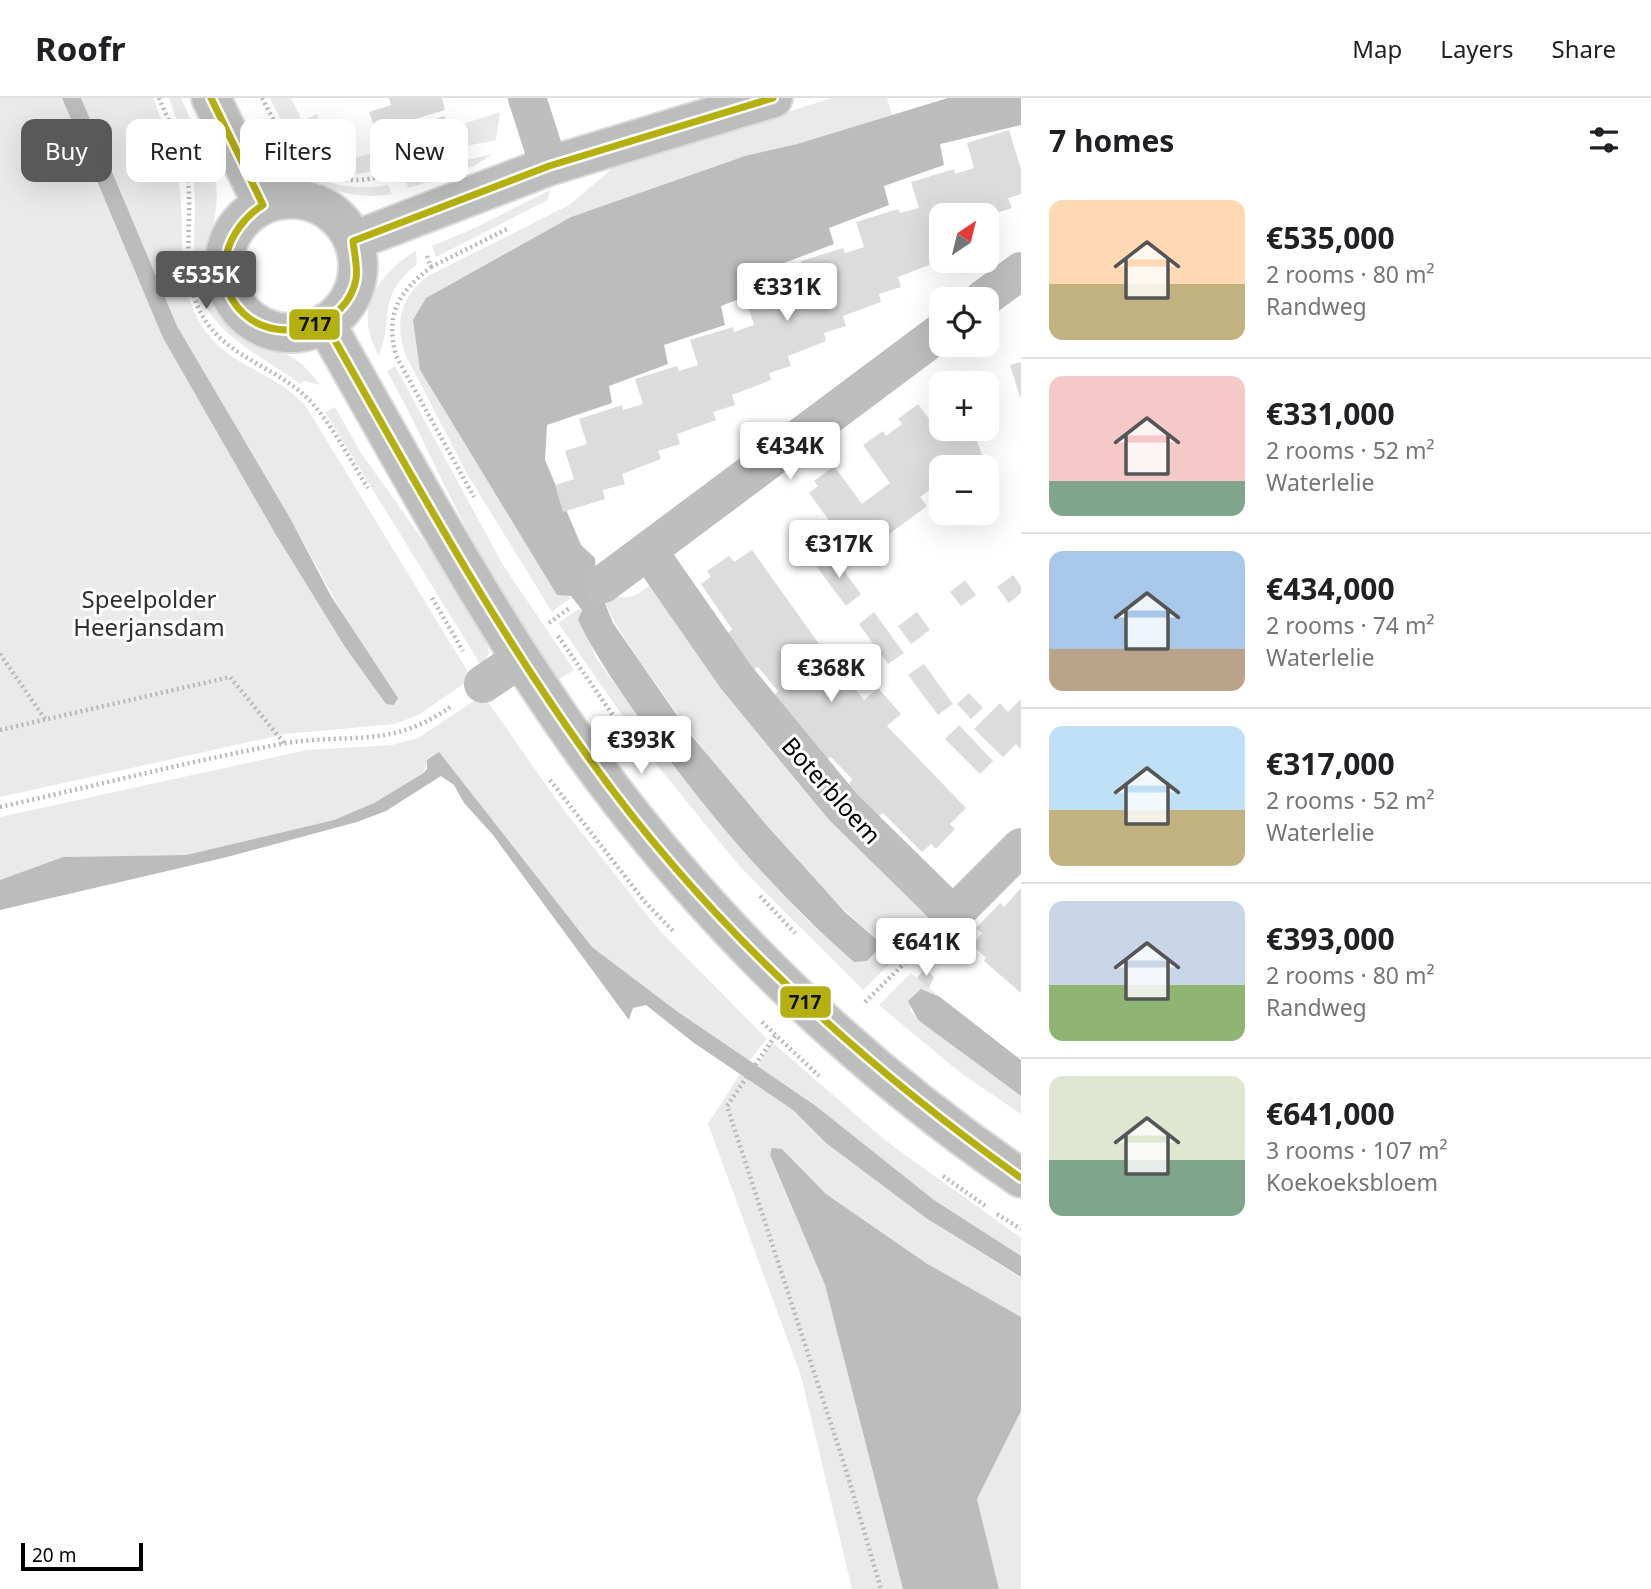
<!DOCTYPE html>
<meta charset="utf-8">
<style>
:root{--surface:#fff;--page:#f2f2f2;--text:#202124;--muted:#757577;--line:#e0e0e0;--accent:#595959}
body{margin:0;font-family:"Noto Sans",sans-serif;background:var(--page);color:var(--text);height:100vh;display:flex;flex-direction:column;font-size:26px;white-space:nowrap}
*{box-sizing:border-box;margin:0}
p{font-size:23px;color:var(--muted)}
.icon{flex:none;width:38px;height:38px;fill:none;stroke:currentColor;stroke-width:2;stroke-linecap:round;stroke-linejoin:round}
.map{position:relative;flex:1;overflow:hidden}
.drawer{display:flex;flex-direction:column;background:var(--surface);width:630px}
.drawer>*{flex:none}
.banner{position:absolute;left:21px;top:21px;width:665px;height:63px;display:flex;gap:14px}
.needle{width:46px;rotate:35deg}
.tools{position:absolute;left:929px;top:105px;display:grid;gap:14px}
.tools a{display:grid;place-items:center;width:70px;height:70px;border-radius:14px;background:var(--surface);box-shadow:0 7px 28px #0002;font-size:35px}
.scale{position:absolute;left:21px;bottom:18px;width:122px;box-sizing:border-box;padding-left:7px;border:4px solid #000;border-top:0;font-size:19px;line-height:24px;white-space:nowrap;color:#000;-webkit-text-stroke:5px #fff;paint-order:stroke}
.price{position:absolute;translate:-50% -60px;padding:0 16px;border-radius:7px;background:#fff;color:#222;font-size:23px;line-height:46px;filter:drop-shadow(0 2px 4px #0008)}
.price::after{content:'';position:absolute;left:50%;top:42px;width:21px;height:16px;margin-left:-10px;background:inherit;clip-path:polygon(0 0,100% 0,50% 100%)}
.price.selected{background:var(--accent);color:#fff}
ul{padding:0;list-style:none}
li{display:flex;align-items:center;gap:21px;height:175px;padding:0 28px}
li+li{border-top:2px solid var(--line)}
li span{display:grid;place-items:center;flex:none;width:196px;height:140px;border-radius:14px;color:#555}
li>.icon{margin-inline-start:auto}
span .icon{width:84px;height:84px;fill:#fffc;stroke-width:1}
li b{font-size:30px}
h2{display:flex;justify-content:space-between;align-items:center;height:84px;padding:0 28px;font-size:30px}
.tag{padding:0 24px;border-radius:14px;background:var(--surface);box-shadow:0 7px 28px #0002;font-size:24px;line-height:63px}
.tag.selected{background:var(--accent);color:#fff}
header{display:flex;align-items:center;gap:42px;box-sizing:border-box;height:98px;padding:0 35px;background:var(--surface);border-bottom:2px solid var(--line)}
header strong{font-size:33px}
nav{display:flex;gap:38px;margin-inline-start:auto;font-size:24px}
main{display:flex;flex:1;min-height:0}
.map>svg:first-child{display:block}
.green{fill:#eaeaea}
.water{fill:#bcbcbc}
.building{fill:#dcdcdc}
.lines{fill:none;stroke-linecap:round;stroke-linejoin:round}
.major-casing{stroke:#dbdbdb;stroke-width:42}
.path{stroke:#b8b8b8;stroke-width:4.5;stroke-dasharray:2 3.5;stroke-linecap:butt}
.minor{stroke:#bebebe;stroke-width:38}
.major{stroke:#bdbdbd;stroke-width:38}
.bus-1-casing{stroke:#fff;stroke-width:12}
.bus-1{stroke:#b4b010;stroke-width:7}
.labels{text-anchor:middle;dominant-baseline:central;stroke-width:6;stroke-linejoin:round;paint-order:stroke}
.park-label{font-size:24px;fill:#2f2f2f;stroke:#fff}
.street-label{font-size:24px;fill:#000;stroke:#fff}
.line-badge{stroke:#fff;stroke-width:2.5}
.pale-badge-label{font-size:19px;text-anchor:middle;font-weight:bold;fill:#111}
</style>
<header>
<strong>Roofr</strong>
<nav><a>Map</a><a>Layers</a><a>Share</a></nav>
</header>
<main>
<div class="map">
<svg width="1021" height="1491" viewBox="0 0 1021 1491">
<rect width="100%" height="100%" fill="#fff"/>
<path class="green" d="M0,0H62L163,240L276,437L345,549L386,606L351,531L290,420L177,228L81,0H153C164,28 175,56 179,86C187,140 172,194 210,239C227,260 254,270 276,284C287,290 296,299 305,307L471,579L469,582L420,616L395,626L286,636L0,699Z
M169,0H181L205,55L190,62Z
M270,0H291L302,23L317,16L334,67L500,14L496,42L422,57L377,73L356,76L343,74L327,69L308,56L284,28Z
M832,0H887L892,17L797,46L745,58L571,119L426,200L420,272L557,496L572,499L552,514L466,374L406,258C394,226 400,199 428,178L569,107L613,70Z
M267,40L277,42C306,82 339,95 388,87L392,96C344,105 294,81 267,40Z
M493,56L474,68L409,90L405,83L435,69Z
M212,69C232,126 180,168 225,222C243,244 267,246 290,258C303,265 311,276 321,287L303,283L301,286C256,254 198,231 194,168C193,138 197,108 193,77Z
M550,92L548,102L436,159L432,148L475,130Z
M416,152L417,166C375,201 395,217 379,258C352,210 377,179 416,152Z
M395,268L503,467L574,572L558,582C533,541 505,501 482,459C447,398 421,334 387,273Z
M335,309L361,355L433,456L487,544L489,554L482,569L325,314Z
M661,479L942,815L863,892L741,770L656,666L558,525L580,510L595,558L678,674L758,769L810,825L876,841C795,769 723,683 662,594C639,562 616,531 600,494C633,505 635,498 661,479Z
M483,597L563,711L659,832L767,941L749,963L678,914L592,849L439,655L429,663L422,676L374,705L334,722L186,757L63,759L0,782V719L307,652L392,647L418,640Z
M911,875L940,899L921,892L910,912L918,922L1021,998V1016L962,976L879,907Z
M772,944L886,1043L1021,1140V1158L934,1102L816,1008L757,968Z
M740,976L793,1012L826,1045L926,1120L1021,1180V1219L926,1165L826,1096L782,1051L770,1057L825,1187L903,1491H852L801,1278L708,1026Z
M1021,1313V1491H999L977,1401Z"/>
<path class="water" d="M62,0H81L177,228L290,420L331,498L398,600L394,607L386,606L345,549L276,437L163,240Z
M948,0H1021V27L940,46L944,67L884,88L889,107L829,130L834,146L776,168L778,186L721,208L725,227L664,247L668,266L609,288L612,305L547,327L545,362L581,447L595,460L596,483L613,525L690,636L768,729L845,814L876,841L878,851L867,863L854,864C776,796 707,715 646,630C621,594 597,561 578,522L582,512L571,498L557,497L420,272L413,222L426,200L571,119L745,58L797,46Z
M439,654L592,849L678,914L816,1008L934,1102L1021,1158V1179L926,1120L826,1045L793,1012L694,945L646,907L633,910L629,922L493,737L464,705L454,687L441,678L386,713L357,724L223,760L0,812V782L63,759L186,757L334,722L374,705L422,676L427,671V662Z
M921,891L940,899L1021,962V998L918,922L908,903Z
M772,1050L782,1051L826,1096L926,1165L1021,1219V1313L977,1401L999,1491H903L825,1187L770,1057Z"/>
<path class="building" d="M389,0H442L445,12L376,33L369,14L391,7Z
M444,18L448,30L425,38L421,26Z
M1009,32L1021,71V96L1008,100L1012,110L990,117L992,125L987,126V117H942V154L934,156L937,164L898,179L901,189L879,196L881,204L843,218L846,228L824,235L826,243L788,258L791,268L769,275L771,282L732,297L735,307L713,314L716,322L677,336L680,346L658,353L661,361L622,376L625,386L603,392L605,401L563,414L555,387L574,381L565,353L587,346L579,321L622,307L623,312L643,306L635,281L677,268L679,273L698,267L690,242L733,229L734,234L754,227L746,203L788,190L789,194L809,189L801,163L843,150L845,155L864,149L856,124L898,111L900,115L919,110L911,84L954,71L955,76L974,70L967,45Z
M1021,264V298L1020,299L1010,267Z
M918,306L946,344L964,331H973L985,366L980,369H942V383L920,399L927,408L873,448L866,438L850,451L809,395L818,388L814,383L834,368L862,406L890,385L863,347L883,333L886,338L902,326L898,321Z
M810,428L825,448L810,459L795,439Z
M752,452L817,543L864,602L878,590L901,616L887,628L966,710L950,726L955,731L936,751L931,746L922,754L883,715L877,719L848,688L852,681L831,659L825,662L773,599L778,593L758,569L752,572L726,537L732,531L701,486L711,479L707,473L729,458L734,464Z
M832,457L861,496L846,508L816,468Z
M1013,477L1021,488V495L1009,505L997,489Z
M965,482L976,497L961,508L950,494Z
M874,514L904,555L888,566L859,526Z
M917,514L930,532L911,546L898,528Z
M924,566L953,606L938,617L908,577Z
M969,595L983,610L971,621L957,606Z
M1021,601V652L1016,646L1003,659L974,631L1000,605L1008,614Z
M959,627L993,663L980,676L945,641Z
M1021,790V895L984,863L986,860L972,847L982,835L976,830L1000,805L1004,809Z
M924,871L934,879L929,890L917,880Z"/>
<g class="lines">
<g class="major-casing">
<path id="major" d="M211,0L263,107
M224 168a67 67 0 1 1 134 0a67 67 0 1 1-134 0Z
M353,143L549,68L773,0
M325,225C394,346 461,471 538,587C664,780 830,950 1021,1080"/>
</g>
<path class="path" d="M159,0C168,23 184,50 187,74C195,123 176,182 207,225C233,262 283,272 312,305C334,330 350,362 368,390
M262,0C280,36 307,78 351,82C365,83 382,78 395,77L398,84
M395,77L431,66
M427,158L431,169C398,195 385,215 396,258L474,399
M431,169L509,130
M432,500L463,553
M549,525L571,509
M558,538L637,652
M0,556L45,621
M0,632L230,579L284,645
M550,682L645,804L675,835
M0,709C94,688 187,664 281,646C347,634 390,652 450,609
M760,798L795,835
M865,904L924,846
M762,924L819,978
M775,938L727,1008L847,1375L881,1491
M943,1078L987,1109
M997,1116L1021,1131"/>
<path class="minor" d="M527,0L549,68
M983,201L1021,173
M649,454L736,579L843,709L953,817L1021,749
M603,486L942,233
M483,586L520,561"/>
<use href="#major" class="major"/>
<g class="bus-1-casing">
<path id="bus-1" d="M211,0L263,107C226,130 208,183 244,216C280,249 348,228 356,181C358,169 354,154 353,143L549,68L773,0
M325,225C408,371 488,519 586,656C704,823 855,961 1021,1080"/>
</g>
<use href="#bus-1" class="bus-1"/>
</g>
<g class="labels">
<g class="park-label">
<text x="149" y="500">Speelpolder<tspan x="149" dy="28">Heerjansdam</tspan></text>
</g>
<g class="street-label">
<text transform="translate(832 692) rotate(48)">Boterbloem</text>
</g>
</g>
<g class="line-badge">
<rect x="288" y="210" width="53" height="33" rx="7" fill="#b4b010"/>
<rect x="779" y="887" width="53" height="34" rx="7" fill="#b4b010"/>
</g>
<g class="pale-badge-label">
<text x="315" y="233">717</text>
<text x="805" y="911">717</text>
</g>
</svg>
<div class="tools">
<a><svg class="needle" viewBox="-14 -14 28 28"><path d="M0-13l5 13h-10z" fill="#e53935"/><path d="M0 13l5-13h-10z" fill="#757577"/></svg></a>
<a><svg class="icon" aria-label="locate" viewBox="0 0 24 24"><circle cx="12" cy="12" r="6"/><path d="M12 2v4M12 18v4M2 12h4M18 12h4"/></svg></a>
<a>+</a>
<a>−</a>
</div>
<div class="scale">20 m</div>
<b class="price selected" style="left:206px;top:213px">€535K</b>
<b class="price" style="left:787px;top:225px">€331K</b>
<b class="price" style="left:790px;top:384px">€434K</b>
<b class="price" style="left:839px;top:482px">€317K</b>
<b class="price" style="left:831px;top:606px">€368K</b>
<b class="price" style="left:641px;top:678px">€393K</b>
<b class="price" style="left:926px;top:880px">€641K</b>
<div class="banner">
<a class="tag selected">Buy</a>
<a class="tag">Rent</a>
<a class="tag">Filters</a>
<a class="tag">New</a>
</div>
</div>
<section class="drawer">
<h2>7 homes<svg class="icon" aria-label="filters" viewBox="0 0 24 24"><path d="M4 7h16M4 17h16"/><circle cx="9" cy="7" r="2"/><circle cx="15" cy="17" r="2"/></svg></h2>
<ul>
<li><span style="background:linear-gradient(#ffd9b3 60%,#c2b280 0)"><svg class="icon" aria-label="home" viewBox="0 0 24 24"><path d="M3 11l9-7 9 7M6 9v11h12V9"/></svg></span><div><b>€535,000</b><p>2 rooms · 80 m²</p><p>Randweg</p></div></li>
<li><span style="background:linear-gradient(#f6c9c9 75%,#7fa58c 0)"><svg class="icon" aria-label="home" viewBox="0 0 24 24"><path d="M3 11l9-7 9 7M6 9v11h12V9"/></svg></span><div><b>€331,000</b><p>2 rooms · 52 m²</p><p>Waterlelie</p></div></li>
<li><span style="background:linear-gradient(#a9c7e8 70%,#b9a48a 0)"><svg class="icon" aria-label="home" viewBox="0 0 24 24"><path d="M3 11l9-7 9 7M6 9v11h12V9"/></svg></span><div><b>€434,000</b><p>2 rooms · 74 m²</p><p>Waterlelie</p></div></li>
<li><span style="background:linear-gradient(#bfe0f5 60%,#c2b280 0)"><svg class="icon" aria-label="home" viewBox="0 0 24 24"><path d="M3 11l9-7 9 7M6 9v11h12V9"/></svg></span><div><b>€317,000</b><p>2 rooms · 52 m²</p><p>Waterlelie</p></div></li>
<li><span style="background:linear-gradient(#c9d6e8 60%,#8fb573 0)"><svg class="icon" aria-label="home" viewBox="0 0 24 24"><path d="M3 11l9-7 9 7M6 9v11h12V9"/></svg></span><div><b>€393,000</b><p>2 rooms · 80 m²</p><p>Randweg</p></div></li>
<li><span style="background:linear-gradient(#dfe7d0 60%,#7fa58c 0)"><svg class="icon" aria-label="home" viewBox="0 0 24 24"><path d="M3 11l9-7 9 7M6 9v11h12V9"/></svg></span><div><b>€641,000</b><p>3 rooms · 107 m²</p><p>Koekoeksbloem</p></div></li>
</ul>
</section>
</main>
